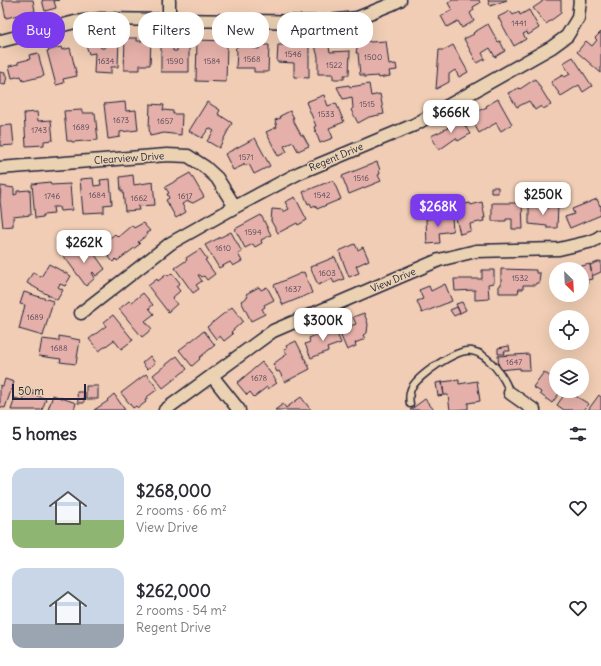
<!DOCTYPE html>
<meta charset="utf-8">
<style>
:root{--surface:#fff;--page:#f2f2f3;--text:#2b2b33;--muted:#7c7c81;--accent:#7c3aed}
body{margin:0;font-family:Delius,sans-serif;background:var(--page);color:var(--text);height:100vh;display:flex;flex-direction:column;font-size:15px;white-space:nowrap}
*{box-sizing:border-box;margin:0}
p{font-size:13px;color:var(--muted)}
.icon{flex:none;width:22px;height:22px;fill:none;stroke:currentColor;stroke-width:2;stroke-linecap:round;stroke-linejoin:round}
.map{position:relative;height:410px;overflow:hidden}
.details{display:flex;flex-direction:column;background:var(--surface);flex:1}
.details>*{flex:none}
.banner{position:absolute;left:12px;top:12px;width:400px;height:36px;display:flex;gap:8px}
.needle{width:26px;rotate:156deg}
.controls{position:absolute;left:549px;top:262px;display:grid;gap:8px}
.controls a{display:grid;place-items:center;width:40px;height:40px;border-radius:50%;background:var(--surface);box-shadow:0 4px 16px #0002;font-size:20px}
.scale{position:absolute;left:12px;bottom:10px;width:74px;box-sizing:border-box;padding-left:4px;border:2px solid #22223b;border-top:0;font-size:11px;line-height:14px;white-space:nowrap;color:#22223b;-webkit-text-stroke:3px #ebd2b3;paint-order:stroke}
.price{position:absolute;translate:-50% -34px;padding:0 9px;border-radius:8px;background:#fff;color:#222;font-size:13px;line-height:26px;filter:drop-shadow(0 1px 2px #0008)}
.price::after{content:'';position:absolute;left:50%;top:24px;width:12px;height:9px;margin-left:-6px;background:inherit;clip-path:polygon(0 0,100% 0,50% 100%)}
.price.selected{background:var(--accent);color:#fff}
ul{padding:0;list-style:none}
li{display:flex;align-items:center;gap:12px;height:100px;padding:0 12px}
li span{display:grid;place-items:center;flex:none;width:112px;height:80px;border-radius:12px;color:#555}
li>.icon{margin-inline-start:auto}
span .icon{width:48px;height:48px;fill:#fffc;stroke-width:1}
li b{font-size:17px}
h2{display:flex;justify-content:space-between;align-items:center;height:48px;padding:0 12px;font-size:17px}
.chip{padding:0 14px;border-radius:16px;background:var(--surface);box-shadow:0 4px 16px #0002;font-size:14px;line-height:36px}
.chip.selected{background:var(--accent);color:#fff}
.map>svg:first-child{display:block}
.building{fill:#e5b0a9;stroke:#22223b}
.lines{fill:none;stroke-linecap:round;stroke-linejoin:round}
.service-casing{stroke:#22223b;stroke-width:9}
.minor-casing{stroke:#22223b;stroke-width:15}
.service{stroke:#ebd2b3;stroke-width:6}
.minor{stroke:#ebd2b3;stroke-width:12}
.labels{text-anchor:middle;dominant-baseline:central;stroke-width:3;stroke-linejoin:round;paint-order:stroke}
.number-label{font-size:8px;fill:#534656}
.street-label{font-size:10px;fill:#22223b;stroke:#ebd2b3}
</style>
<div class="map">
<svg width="601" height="410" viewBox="0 0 601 410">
<rect width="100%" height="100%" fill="#f0cdb4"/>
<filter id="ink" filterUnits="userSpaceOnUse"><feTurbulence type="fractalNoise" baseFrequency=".025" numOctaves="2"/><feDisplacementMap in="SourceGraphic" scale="8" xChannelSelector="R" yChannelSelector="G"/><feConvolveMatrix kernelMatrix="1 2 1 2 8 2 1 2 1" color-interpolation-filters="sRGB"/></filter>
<g filter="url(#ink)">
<path class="building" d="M2,0H33L35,11L6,18Z
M42,0H59L54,1L56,8L45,11Z
M452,0H479L480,3L473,7L474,10L470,13L474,21L462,28L458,21L447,27L441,16L452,10L448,3Z
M488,0H507L490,6Z
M542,0H561V13L546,24L533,8L542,2Z
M529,10L539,28L528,35L527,32L523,34L526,39L514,46L498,17L510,11L513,15L519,12L520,15Z
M488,24L498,42L500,41L505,51L495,57L490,48L482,53L485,59L477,63L464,39L474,34L473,33Z
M601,32V73L577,52L586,41L592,46L597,40L595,38Z
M98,38L101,48H104L108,45V38H119L118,67H111V74L94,73L95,53L89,54L85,42Z
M125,38H137V41H142V39H151L150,65H140V70H124Z
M359,38L371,42L386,41L389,65L396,64L397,70L389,71L390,76L378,78V76L364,77V75H360L358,53H356Z
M161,40H173V51H177V44H189V72H161Z
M197,40L227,41L226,82L196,81Z
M244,40L252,48L259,49V45H269L268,72H254V68H236L237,51L235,49Z
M328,42L330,52L350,51L349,75H344V79H333V74H318V57L315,46Z
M294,43L309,44V78L294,77V63L277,62L278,45H294Z
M453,45L468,72L459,77L455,70L449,74V82L436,89L439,50H444Z
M61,47L62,50L70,48L77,76L63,79L64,83L56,85L47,51Z
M38,53L44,76L23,81L21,76L12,78L9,66L18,64V62L30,59L29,55Z
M573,57L592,86L583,92L579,85L561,96L551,82L563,75L565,77L570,74L563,63Z
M0,72L5,73V76H7L5,85L0,84Z
M535,79L551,105L543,109L541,106L535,110L529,101L517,107L508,93L519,88L520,89Z
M369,84L371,96L380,94L384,114L369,117L358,123L351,110L353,108L352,97L343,99L337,87L349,85L350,87Z
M324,95L328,106L336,103L344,122L329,128L333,138L320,143L314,127L316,126L306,102Z
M498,99L512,124L501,131L496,123L479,133L469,115L487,107L486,106Z
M125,102L126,111L136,110L138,130L120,132V137L108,139L104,104Z
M207,102L220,110L218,114L232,123L219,148L207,141L214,131L209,128L202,138L189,131Z
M150,104L164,105L163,110L173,111V114H182L181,135L164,133L150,136L149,128Z
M82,110V113H95L98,140L72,142V141H67L64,111Z
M290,111L294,118H292L301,135H303L309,146L298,151L293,142L284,146L287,152L278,156L266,132L277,127L275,120L281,118L280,116Z
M37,112L38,121L51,120L53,140L44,141V145L26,146L24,113Z
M461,119L470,134L458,141L456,138L439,150L431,136L448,128L447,127Z
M12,125L14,145L0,146V126Z
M255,138L270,166L254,174L249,164L245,166L244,163V165L233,170L225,154Z
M377,162L380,170H379L380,174L378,175L381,181L349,194L342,176Z
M190,173L204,197L193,203L188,201L182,204L186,212L176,218L166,200L169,198L167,194L169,193L165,187Z
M133,175L134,185L153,182L155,205L138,206L139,210L125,211L123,191H121L120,177Z
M93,178L94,186L101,185L100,180L110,179L112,204L104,205V212L83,213L80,179Z
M333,180L341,199L317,209L315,205L312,207L310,203L308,204L303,192Z
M50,182L51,185L70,184L72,210L60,211L59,207H53L54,214L43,215V217L35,218L32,184Z
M1,186L14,188V195L17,194V191L30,190L31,215L13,217V226L3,227L0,201Z
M491,187H498V193H491Z
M295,197L307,220L298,225L297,223L278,233L271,221L272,209L283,210V212L289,209L285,202Z
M597,199L600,206L601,205V215L570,228L565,217L574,214L572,209Z
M482,202L485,218H483L484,221L470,224L471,231L460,234L453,207L470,203L471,205Z
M492,203H522L523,229H512V219H506V221H492Z
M529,203H540V208H548L547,206H558L557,228H547V226L529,224Z
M261,215L271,235L261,240L262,243L255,247L253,244L245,248L235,229Z
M450,216V217H452L453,231L439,233L440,243L427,244L426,219Z
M143,223L150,231L146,233L147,235L138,242L140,244L117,261L116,259L113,262L108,256L111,253L106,246L108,244L106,241L115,234L118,237L132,225L134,228Z
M231,232L242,252L238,254L242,261L233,266L230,262L219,268L205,245Z
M78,244L87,257L93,252L105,269L96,276L93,272L92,273L95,278L86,286L63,255Z
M355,244L358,250L363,247L369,260L356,266L359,273L349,277L339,251Z
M200,249L207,259L205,260L215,274L207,280L204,276L202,277L200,275H198L202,281L196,285L199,289L193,293L175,268L187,260L186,258Z
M335,257L344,279L334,283L332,279L318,285L310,267Z
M601,261V272L592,276L590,265Z
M49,264L71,276L65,286L60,284L58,287L63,290L57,300L27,283L33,272L41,277Z
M590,264L593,279L587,280L588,283L582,284V269H569Z
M501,269L536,270V273H540L539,283H536V285H523V289H519L518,293H499V285H501Z
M482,270H494V283L488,284L489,299L475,300V290L455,291L454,279H482Z
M304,272L312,293L283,305L274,285Z
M172,273L180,283L176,286L180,291L172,298L177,304L168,312L148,286L157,279L158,281L167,274L168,276Z
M445,284L452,301L422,313L417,301L423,299L419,290L429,286L431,291Z
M259,287L261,290L267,287L274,300L264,305L265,307L262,309L265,314L251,321L241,301L248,297L246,294Z
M24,292L53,301L43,336L19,329L25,305L20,304Z
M143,293L153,305L149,308L154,314L145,321L152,329L142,337L119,309L129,301L131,303Z
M563,295H574L575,296L564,299Z
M462,302L466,310L460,313L456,304Z
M232,307L243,321L231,332L233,334L224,341L220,336L216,339L207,327Z
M457,307L460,313L454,316L450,310Z
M364,313L368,324L367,333L363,335L365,339L355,343L356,346L347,350L337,327L346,323L347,327L356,324L353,317Z
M113,315L133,340L121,349L114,340L99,351L89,339L106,326L104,322Z
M334,327L341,343L327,348L328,351L311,358L305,344L310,342L309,338Z
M204,331L215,345L199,358L200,359L192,366L179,350Z
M59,336L80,340L76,364L60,362L61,359L39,356L42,339L59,341Z
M296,341L310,369L285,382L279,371L277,372L273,364L287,354L284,349L287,348L286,346Z
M509,346L510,351H504L505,354H498V348Z
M529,354L530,370H520V368L499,370L498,356Z
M150,356L155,363L147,369L142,363Z
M177,356L187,369L163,388L153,375Z
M262,362L276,380L275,381L277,383L268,389L267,387L254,397L250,392L247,395L237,383Z
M544,372L556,381V391H561L552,403L540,394L541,392L533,387Z
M146,374L158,389L147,397V399L145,400L146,402L138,408L136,406L133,408L121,393Z
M5,379L14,382L5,408L0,407V385L3,386Z
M459,380V384L477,381L480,401L468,403V409L450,410L448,395H444L442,382Z
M442,382L444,395L438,396L436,383Z
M86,386H98V399H86Z
M26,388L35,391L33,394L46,399L42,410H11L15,398L22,400Z
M567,391L589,404L584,410H564L557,405Z
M77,392H84V403H78Z
M114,394L125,410H94L108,401L107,400Z
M53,395L76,403L74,410H48Z
M599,395L601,397V410H588Z
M301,397L311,410H275L283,404L286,408Z
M425,399L434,410H410Z"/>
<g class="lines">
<g class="service-casing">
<path id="service" d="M410,404C409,399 409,394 411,389C417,376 457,348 472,351C489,354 505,378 510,393"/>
</g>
<g class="minor-casing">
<path id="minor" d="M169,19V0
M1,41L75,22L101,19L319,22L357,18L392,4L400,0
M0,168L167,155L188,156L205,167L217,178L235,207
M81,313L171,243L235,207L299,173L414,125L552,47L567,36L578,18L580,0
M212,376L239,410
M510,393L534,410
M165,410L273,331L439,260L476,251L559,249L593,241L601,236"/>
</g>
<use href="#service" class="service"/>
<use href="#minor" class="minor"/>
</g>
</g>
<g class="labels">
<g class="number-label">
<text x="519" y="23">1441</text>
<text x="293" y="54">1546</text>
<text x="373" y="57">1500</text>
<text x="252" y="59">1568</text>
<text x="106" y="61">1634</text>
<text x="175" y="61">1590</text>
<text x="212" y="61">1584</text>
<text x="334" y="65">1522</text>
<text x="367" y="104">1515</text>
<text x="326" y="114">1533</text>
<text x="121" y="120">1673</text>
<text x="165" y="121">1657</text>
<text x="81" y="127">1689</text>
<text x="39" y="130">1743</text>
<text x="246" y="157">1571</text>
<text x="361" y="178">1516</text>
<text x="97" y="195">1684</text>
<text x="322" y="195">1542</text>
<text x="52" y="196">1746</text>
<text x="185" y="196">1617</text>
<text x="139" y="198">1662</text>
<text x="253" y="232">1594</text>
<text x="223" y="248">1610</text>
<text x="327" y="273">1603</text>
<text x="520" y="278">1532</text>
<text x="293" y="289">1637</text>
<text x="35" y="317">1689</text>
<text x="59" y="348">1688</text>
<text x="514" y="362">1647</text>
<text x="259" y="378">1678</text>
</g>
<g class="street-label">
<text transform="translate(336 157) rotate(-23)">Regent Drive</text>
<text transform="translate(129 158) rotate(-4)">Clearview Drive</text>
<text transform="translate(393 280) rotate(-23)">View Drive</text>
</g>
</g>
</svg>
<div class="controls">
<a><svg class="needle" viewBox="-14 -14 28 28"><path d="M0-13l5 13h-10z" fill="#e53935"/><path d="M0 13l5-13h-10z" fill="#7c7c81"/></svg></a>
<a><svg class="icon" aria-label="locate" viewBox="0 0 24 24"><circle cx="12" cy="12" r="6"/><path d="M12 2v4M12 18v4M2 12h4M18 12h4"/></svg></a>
<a><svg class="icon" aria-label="layers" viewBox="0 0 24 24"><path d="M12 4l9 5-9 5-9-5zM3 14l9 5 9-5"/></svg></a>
</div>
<div class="scale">50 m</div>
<b class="price" style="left:451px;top:134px">$666K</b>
<b class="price" style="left:543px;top:216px">$250K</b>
<b class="price selected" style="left:438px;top:228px">$268K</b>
<b class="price" style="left:84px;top:264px">$262K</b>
<b class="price" style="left:323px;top:342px">$300K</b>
<div class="banner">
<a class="chip selected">Buy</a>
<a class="chip">Rent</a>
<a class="chip">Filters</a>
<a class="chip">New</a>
<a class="chip">Apartment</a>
</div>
</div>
<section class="details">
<h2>5 homes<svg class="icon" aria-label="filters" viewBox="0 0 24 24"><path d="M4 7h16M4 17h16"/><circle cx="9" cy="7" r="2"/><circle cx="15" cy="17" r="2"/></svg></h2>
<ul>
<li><span style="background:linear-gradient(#c9d6e8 65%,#8fb573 0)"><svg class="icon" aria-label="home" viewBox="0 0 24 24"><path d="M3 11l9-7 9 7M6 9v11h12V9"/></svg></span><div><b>$268,000</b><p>2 rooms · 66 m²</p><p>View Drive</p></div><svg class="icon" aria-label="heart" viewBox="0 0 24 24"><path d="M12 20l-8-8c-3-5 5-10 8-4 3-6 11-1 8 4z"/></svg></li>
<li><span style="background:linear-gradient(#c9d6e8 70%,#9aa5b1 0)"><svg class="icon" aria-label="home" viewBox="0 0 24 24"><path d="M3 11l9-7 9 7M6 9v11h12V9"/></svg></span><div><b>$262,000</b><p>2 rooms · 54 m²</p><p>Regent Drive</p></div><svg class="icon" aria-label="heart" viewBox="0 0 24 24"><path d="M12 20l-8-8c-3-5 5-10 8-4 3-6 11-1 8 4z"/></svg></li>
</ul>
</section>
